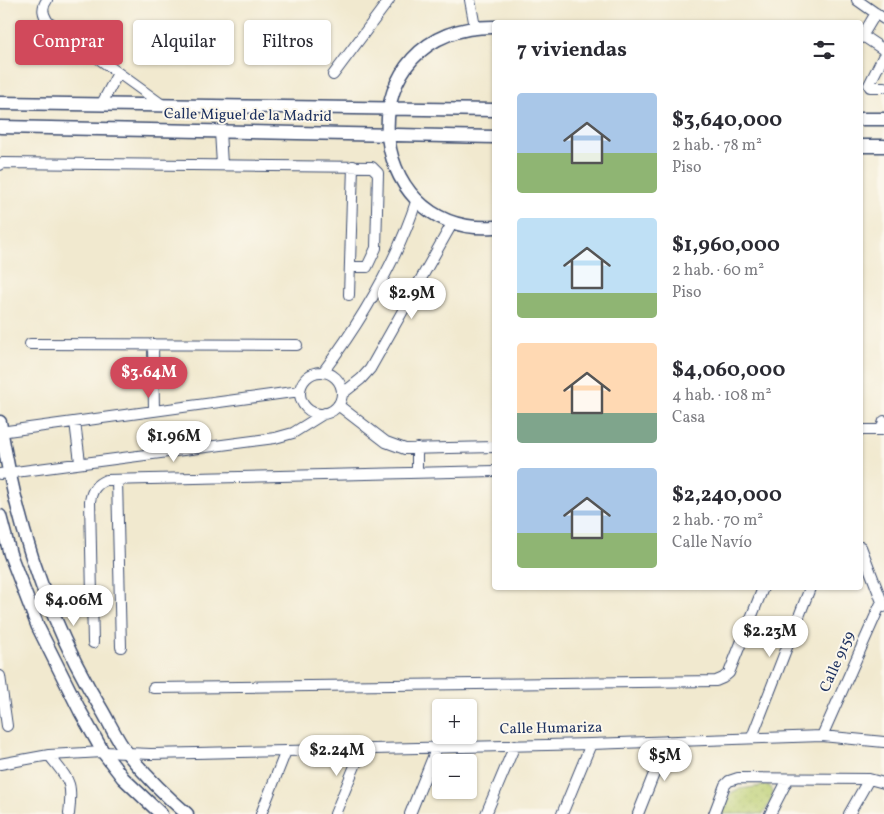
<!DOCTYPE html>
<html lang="es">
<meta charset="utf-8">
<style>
:root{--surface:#fff;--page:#f7f7f7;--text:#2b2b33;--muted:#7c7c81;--accent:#d1495b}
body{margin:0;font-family:Vollkorn,serif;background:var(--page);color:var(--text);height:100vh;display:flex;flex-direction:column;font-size:19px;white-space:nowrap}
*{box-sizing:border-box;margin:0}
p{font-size:16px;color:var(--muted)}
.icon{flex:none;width:28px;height:28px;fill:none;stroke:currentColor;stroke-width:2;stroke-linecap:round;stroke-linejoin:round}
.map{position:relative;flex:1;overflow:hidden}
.side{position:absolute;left:492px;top:20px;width:371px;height:570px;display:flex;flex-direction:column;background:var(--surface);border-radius:5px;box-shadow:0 1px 4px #0004}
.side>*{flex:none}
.hud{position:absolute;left:15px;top:20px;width:402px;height:45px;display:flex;gap:10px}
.buttons{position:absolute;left:432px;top:699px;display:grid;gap:10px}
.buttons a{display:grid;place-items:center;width:45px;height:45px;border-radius:5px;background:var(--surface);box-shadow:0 1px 4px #0004;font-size:25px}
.price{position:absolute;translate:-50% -42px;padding:0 11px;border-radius:18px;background:#fff;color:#222;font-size:16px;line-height:32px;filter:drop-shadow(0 1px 2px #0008)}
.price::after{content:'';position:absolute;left:50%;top:30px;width:15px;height:11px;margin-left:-8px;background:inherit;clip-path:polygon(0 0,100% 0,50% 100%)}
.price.on{background:var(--accent);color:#fff}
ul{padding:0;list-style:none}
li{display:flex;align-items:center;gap:15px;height:125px;padding:0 25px}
li span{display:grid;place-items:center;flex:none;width:140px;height:100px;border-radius:5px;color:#555}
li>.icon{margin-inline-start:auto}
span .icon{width:60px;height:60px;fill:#fffc;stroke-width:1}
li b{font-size:21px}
h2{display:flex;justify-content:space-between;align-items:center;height:60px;padding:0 25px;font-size:21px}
.tag{padding:0 18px;border-radius:5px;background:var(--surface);box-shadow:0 1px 4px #0004;font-size:18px;line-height:45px}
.tag.on{background:var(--accent);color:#fff}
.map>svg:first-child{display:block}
.park{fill:url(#park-dots);stroke:#6b7e68}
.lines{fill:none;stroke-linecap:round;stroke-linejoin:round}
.minor-casing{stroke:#3b4b6f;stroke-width:12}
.major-casing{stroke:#3b4b6f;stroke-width:15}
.minor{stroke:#fff;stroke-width:10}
.major{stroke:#fff;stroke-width:12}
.labels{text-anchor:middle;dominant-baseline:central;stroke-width:4;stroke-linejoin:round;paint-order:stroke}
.street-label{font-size:15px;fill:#1b2f5e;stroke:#fbf7ec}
</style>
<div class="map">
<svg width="884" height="814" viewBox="0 0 884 814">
<defs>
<pattern id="park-dots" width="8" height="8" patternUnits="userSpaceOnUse" patternTransform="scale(1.25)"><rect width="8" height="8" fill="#bbce71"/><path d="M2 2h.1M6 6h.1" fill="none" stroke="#a0b164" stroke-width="1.8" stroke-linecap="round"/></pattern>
</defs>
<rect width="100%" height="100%" fill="#fbf7ec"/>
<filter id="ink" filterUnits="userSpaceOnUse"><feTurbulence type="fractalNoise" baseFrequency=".02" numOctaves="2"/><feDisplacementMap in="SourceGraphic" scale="10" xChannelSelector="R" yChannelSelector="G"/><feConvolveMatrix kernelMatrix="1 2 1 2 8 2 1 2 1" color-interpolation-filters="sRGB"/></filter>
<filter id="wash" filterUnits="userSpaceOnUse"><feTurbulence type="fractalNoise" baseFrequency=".0096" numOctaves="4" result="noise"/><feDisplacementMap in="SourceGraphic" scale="20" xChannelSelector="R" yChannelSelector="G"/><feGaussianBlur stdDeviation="1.12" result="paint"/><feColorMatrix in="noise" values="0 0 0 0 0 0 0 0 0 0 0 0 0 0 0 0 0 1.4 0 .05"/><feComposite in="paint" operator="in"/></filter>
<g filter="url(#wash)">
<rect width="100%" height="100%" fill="#f1e9cf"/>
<path class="park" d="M769,785C777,795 768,805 763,814H721L732,792L740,789Z"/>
</g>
<g filter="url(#ink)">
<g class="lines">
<g class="minor-casing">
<path id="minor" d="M47,0C41,8 43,14 48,22L164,106
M470,0L475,27
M857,0L884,19
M863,36L884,50
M861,38L876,13
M884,55L869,85L870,87H884
M333,75L389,0
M101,105L118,73
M220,131L222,165
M0,165L2,163L372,167L378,173L376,248L367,267H350
M349,295L353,166
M30,344L297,345
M153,344L154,411
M323,372C362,320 397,261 417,199
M300 393a21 21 0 1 1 42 0a21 21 0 1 1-42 0Z
M342,394L361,379L370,369L453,222
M338,405L386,442L405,449L495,447
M75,422L80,462
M861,430H884
M881,430L884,421
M0,432L300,391
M417,473V448
M0,474L275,438L293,433L325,413
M117,480L121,647
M861,547L884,607
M93,643L90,501C92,490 96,484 106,480L495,471
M0,676L7,726
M153,688L716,681L723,678L729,673L763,588
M822,736L882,601
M752,737L810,588
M49,755C69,781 73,780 69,814
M0,764L49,755L103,752L151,754L286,751L591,744L822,736L884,742
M261,814L286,751
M335,814L362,749
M410,814L437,747
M486,814L515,745
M562,814L591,744
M638,814L667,741
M714,814L725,785L729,781L738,778L869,779L884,783
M770,814L788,779
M849,814L869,779"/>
</g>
<g class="major-casing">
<path id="major" d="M495,27C345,25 359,237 495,227
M0,103L495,110
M861,119H884
M0,127L495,137
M861,146H884
M0,422C16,524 49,624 103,712C111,726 118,742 128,754C145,775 166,796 187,814
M0,516L10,554L38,627L80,711L103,752L123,778L161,814"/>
</g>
<use href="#minor" class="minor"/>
<use href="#major" class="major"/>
</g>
</g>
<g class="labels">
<g class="street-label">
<text transform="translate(248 116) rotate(1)">Calle Miguel de la Madrid</text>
<text transform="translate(838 662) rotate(-66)">Calle 9159</text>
<text transform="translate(551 729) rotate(-1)">Calle Humariza</text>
</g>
</g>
</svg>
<div class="buttons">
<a>+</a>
<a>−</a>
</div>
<b class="price" style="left:412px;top:320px">$2.9M</b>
<b class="price on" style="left:149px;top:399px">$3.64M</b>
<b class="price" style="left:174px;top:463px">$1.96M</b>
<b class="price" style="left:74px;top:627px">$4.06M</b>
<b class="price" style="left:770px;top:658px">$2.23M</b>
<b class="price" style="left:337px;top:777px">$2.24M</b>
<b class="price" style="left:665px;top:782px">$5M</b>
<div class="hud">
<a class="tag on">Comprar</a>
<a class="tag">Alquilar</a>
<a class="tag">Filtros</a>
</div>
<section class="side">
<h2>7 viviendas<svg class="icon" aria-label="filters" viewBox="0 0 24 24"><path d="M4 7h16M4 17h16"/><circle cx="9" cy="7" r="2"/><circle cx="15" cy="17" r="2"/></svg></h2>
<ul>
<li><span style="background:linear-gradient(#a9c7e8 60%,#8fb573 0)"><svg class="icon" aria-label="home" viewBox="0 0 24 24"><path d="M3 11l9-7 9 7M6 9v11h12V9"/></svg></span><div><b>$3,640,000</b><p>2 hab. · 78 m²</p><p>Piso</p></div></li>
<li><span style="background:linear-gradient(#bfe0f5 75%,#8fb573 0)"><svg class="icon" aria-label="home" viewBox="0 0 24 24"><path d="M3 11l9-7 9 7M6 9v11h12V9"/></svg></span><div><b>$1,960,000</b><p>2 hab. · 60 m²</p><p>Piso</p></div></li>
<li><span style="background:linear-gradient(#ffd9b3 70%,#7fa58c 0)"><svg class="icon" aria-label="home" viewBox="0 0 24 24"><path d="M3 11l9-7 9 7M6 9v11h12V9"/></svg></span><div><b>$4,060,000</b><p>4 hab. · 108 m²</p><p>Casa</p></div></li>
<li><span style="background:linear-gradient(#a9c7e8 65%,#8fb573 0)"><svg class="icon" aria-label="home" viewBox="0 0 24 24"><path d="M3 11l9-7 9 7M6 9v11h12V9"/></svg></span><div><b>$2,240,000</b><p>2 hab. · 70 m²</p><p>Calle Navío</p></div></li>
</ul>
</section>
</div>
